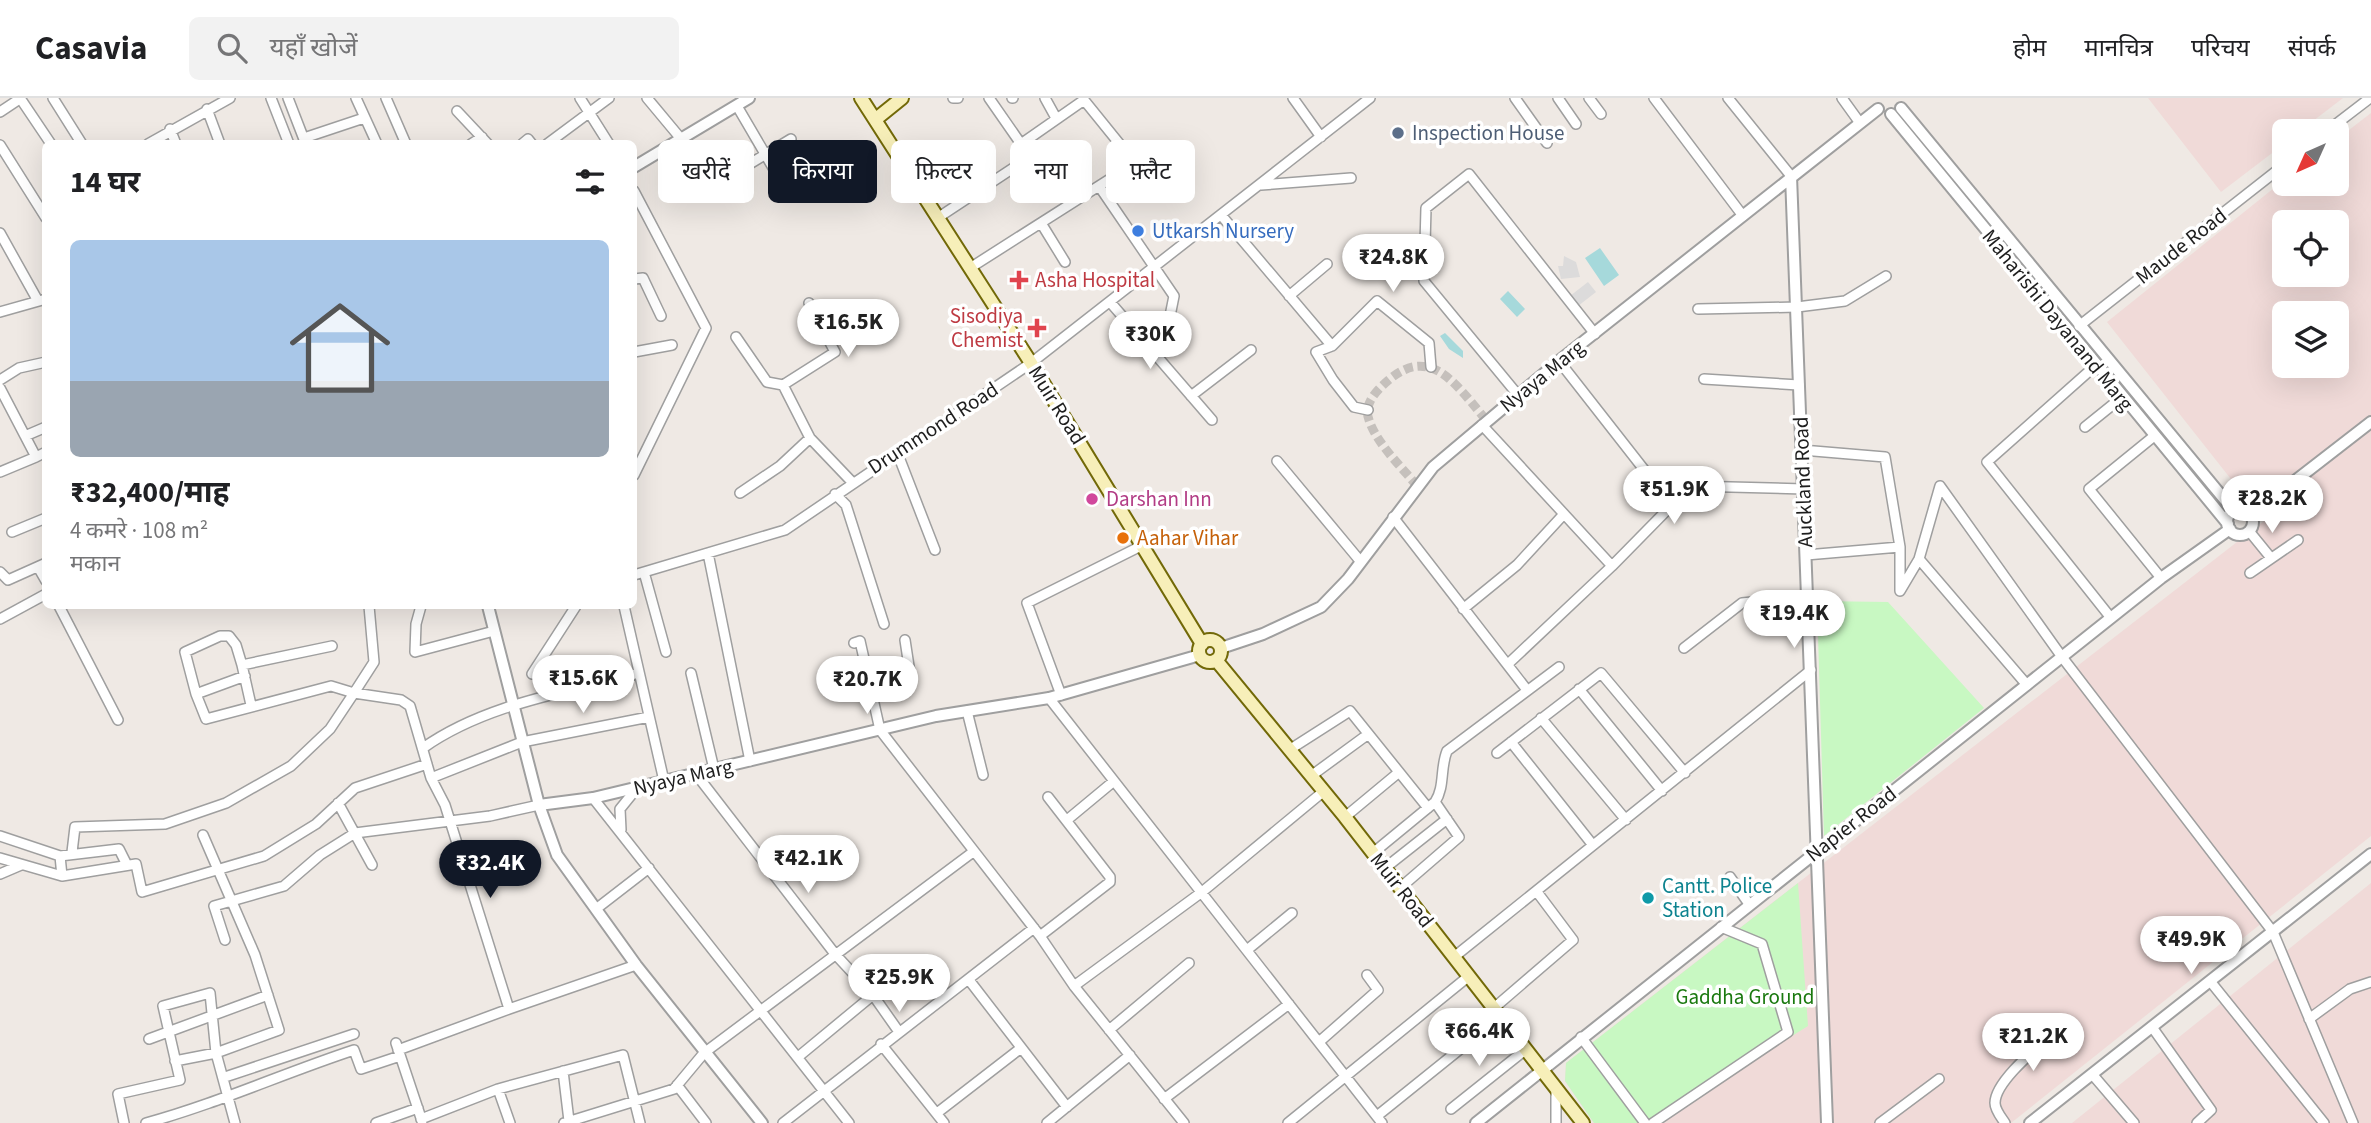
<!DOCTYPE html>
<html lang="hi">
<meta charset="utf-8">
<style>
:root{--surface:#fff;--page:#f2f2f2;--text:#202124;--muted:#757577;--line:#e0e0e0;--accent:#111827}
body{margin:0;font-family:"Source Sans 3","Noto Sans Devanagari",sans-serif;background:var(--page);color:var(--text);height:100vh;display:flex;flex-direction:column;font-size:26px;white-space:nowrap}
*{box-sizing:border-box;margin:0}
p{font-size:23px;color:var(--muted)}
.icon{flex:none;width:38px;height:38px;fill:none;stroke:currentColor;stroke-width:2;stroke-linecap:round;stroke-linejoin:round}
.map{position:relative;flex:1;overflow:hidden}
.side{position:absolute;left:42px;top:42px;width:595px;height:469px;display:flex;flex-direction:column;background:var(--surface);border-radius:10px;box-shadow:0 7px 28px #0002}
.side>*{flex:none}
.guide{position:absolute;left:658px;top:42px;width:665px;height:63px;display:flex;gap:14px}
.needle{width:46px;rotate:225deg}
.tools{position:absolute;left:2272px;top:21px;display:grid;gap:14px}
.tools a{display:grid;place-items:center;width:77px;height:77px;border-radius:10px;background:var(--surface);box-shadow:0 7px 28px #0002;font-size:35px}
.price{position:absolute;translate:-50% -60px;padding:0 16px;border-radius:24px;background:#fff;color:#222;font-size:23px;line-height:46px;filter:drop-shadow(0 2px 4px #0008)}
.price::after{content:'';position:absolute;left:50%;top:42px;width:21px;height:16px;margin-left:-10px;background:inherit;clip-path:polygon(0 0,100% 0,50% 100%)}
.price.selected{background:var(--accent);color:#fff}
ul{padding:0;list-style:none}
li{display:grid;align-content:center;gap:14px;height:371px;padding:0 28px}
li+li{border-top:2px solid var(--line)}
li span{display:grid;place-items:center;height:217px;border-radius:10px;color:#555}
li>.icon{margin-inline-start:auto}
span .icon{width:126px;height:126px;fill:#fffc;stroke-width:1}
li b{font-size:30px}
h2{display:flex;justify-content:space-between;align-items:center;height:84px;padding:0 28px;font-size:30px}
.pill{padding:0 24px;border-radius:10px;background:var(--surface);box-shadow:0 7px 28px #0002;font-size:24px;line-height:63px}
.pill.selected{background:var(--accent);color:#fff}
header{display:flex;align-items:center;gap:42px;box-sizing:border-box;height:98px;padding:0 35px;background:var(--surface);border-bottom:2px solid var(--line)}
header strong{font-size:33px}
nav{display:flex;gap:38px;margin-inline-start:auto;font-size:24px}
.search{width:490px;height:63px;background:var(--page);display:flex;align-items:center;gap:18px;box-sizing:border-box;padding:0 24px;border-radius:10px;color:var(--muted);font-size:26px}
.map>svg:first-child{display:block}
.residential{fill:#dcdbdb}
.military{fill:#f0dad8;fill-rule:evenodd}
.park{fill:#c8f8c2}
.water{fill:#a6d9db}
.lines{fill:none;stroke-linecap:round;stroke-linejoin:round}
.minor-tunnel{stroke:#c5c0bc;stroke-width:9;stroke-dasharray:9 4.5;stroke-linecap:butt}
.minor-casing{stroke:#9f9f9f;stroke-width:12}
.tertiary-casing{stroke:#9f9f9f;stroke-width:14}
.secondary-casing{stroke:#726908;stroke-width:16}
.minor{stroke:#fff;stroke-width:9}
.tertiary{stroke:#fff;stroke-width:10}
.secondary{stroke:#f7efb9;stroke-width:12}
.service-dot{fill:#5c6f8a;stroke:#fff;stroke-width:2.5}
.shop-dot{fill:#3f7fe0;stroke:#fff;stroke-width:2.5}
.health-dot{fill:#e0444e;stroke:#fff;stroke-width:2.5}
.hotel-dot{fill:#d1479c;stroke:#fff;stroke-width:2.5}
.food-dot{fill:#e8710a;stroke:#fff;stroke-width:2.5}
.culture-dot{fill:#0f9aa8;stroke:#fff;stroke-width:2.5}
.labels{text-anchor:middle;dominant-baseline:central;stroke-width:7;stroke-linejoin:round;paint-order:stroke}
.service-label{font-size:21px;fill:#4e5e75;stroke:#fff;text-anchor:start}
.shop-label{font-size:21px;fill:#366cbe;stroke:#fff;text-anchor:start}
.street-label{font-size:21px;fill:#1e1e1e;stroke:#fff}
.health-label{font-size:21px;fill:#be3a42;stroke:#fff;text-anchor:start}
.hotel-label{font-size:21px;fill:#b23c85;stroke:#fff;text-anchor:start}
.food-label{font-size:21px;fill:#c56008;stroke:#fff;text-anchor:start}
.culture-label{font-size:21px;fill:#0d838f;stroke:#fff;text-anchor:start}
.park-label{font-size:21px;fill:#1a790f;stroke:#fff}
</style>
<header>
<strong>Casavia</strong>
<div class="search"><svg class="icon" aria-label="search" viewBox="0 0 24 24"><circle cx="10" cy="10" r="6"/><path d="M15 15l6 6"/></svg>यहाँ खोजें</div>
<nav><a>होम</a><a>मानचित्र</a><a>परिचय</a><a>संपर्क</a></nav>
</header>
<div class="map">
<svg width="2371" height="1025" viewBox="0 0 2371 1025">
<rect width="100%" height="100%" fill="#efe9e4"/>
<path class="residential" d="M1564,158L1576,164L1580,179L1561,181L1558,168H1563Z
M1588,184L1596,194L1578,208L1570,198Z"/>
<path class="military" d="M2148,0H2343L2300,33H2284V46L2221,94Z
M2371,15V738L2011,1025H1594L1565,983L1566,965L2264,423L2107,224L2284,82V86H2336V42ZM2284,124H2336V177H2284ZM2284,215H2336V268H2284Z
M2371,785V1025H2072Z"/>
<path class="park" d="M1817,503L1888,504L1984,610L1824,738Z
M1798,785L1808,928L1653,1025H1594L1565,983L1566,965Z"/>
<path class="water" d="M1600,150L1619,177L1604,188L1585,160Z
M1508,193L1525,211L1517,219L1500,201Z
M1445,235L1463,253V260L1449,251L1440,238Z"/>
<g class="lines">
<path class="minor-tunnel" d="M1417,388C1401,368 1377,346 1369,322C1364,309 1372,298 1381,289C1429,241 1455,286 1487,323"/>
<g class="minor-casing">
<path id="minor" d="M20,0L51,46
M53,0L82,46
M271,0L289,46
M288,0L305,44
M356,0L377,46
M386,0L406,46
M580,0L609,46
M647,0L682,42
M953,0H958
M1012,0H1013
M1045,0L1056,20
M1293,0L1321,39
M1515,0L1547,45
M1558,0L1576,26
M1589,0L1601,16
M1654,0L1743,118
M1728,0L1791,78
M1842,0L1860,25
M737,8L782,85
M207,11L220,46
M457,13L488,46
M0,14L21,0
M170,31L176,46
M2327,33L2370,0
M304,40L364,20
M148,46L230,0
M471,46L482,39
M522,46L528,41L532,46
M547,46L609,0
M0,47L46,120
M743,70L791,41
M1261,87L1351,80
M1099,88L1174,198L1170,218L1146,245
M634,93L706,230L634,377
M1221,117L1332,248L1316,254L1333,282L1354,309L1368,312
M939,119L1030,59L989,0
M1041,125L1065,164
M0,135L38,203
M970,170L1135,65L1084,2L1021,46
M634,181L643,180L661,218
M1289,198L1327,166
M1110,204L1212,322
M1698,211L1797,209L1845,203L1886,178
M0,214L46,201
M2079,228L2284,67
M736,239L767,284L783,287L810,340L852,384
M1332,248L1377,203L1429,245L1431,269
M634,254L672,247
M2095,268L1987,364L2111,520
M1704,281L1799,287
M0,282L19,270L46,264
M783,287L835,254L809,205
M0,290L36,359L46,354
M1518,297L1424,183L1426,110L1469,76L1595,236
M1191,298L1251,252
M1482,327L1612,468
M2085,329L2121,300
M25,338L46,329
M2153,339L2089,391L2161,480
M1802,352L1885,359L1900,449V493L1919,461L1940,388
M897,354L935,452
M1277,363L1361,464
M0,374L36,359
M1691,388L1804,391
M1940,388L2062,559L2273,834L2353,1025
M740,395L780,368L810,340
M835,396L846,407L884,526
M1393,419L1527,592
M2249,433L2271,460
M12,434L46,420
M708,455L750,663
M1806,457L1900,449
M1919,461L2027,587
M38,469L46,483
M0,474L8,482L46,465
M644,474L666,554
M2250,475L2298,442
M634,477L785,432L1031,265L1370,0
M59,508L118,622
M421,508L416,526L415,554L494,533
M624,508L664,683
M1463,511L1517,467L1564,416
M0,521L46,496
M854,545L860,543L880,632L1040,838L1074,888L1184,1025
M1684,550L1742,505L1808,498
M1508,566L1612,468L1668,411L1660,392L1559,263
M242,567L236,547L229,538H220L185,554L196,596L245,578
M691,575L714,671
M532,576L576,508
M871,586L910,575L905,542
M1579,591L1662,693
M196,596L206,621L331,588L354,595L374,564L369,508
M1061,597L1027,505L1143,447
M1049,600L1382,1025
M251,607L242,567L332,548
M967,613L983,677
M1541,620L1626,722
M1511,644L1592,746
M423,650C485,606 567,594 639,575
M1289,652L1350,613L1428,710
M1497,655L1601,575L1685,675
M696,676L835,856L873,897L899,934
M1311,678L1367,637
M431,680L522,644L649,619
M593,700L849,1025
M338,705L372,767
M1345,719L1398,675
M1067,722L1114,683
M621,732L620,711L637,690
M0,738L60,758
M72,754L75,729L165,726L226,705L291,668L330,631L354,595L401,602L410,608L431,680L445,707L509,911L636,867
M1373,755L1435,704C1445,689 1440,670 1447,653L1559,569
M0,760L62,778
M127,767L119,751L60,758L62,778L136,766L142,794L264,758L316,726L355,690L427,666
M1385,770L1447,721
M0,776L21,767
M1730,779L1749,806
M1400,790L1459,739L1435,704
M596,811L649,770
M1040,838L1110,784V779L1048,699
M225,842L214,808L284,788L320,757L355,735L490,718L539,707
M1247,852L1292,815
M1454,859L1811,572
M969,882L1067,1009
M2210,883L2324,1025
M1074,888L1202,794L1324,693
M1494,910L1573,842L1537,794
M2309,921L2350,891L2371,884
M2152,929L2211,1012L2197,1025
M1109,932L1189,865
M1581,939L1645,1025
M149,941L268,897
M1319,944L1378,892L1367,877
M396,945L422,1023
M881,946L944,1025
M398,952L509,911
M798,959L873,897
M175,963L216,955L279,932L255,857L203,737
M563,973L569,1023
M2092,976L2134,1025
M225,979L354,936
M677,987L706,1025
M498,991L510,1025
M1164,1001L1289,906
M1451,1011L1525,952
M937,1015L1021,950
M1377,1018L1500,919
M421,1021L498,991L623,957L640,1025
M124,1025L118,996L180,982L163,908L210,895L216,955L235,1025
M146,1025C216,1006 284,975 354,952L361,971L400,958
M376,1025L418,1010
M564,1025L674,991L704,955L973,754
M783,1025L1034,830
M1047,1025L1130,957
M1288,1025L1469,878
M1556,1025V993
M1653,1025L1788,934L1762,846L1721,829
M1880,1025L1939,981
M2005,1025C2001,1019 1995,1012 1995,1005C1995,982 2043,945 2060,929"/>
</g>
<g class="tertiary-casing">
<path id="tertiary" d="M1901,10L2234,413
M1891,16L2228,426
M634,69L749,0
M1791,78L1827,1025
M2227 424a13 13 0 1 1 26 0a13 13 0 1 1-26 0Z
M2251,417L2371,324
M488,508L539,707L557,757L636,867L762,1025
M1221,550L1263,536L1321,509L1348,481L1433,369L1559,263L1878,11
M539,707L593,700L936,618L1049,600L1200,557
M1476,1025L2161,480L2230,431
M2030,1025L2371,756"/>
</g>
<g class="secondary-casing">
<path id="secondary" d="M861,0L1031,265L1202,546
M876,21L902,0
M1199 553a11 11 0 1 1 22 0a11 11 0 1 1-22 0Z
M1216,562L1345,719L1583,1025"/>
</g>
<use href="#minor" class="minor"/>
<use href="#tertiary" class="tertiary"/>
<use href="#secondary" class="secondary"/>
</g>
<circle class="service-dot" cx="1398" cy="35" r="7"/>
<circle class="shop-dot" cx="1138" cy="133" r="7"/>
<g class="health-dot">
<path d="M1015.5 171.5h7v7h7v7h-7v7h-7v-7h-7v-7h7z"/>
<path d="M1033.5 219.5h7v7h7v7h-7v7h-7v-7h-7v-7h7z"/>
</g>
<circle class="hotel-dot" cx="1092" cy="401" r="7"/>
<circle class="food-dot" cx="1123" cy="440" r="7"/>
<circle class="culture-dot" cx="1648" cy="800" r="7"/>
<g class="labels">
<g class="service-label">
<text x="1412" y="35">Inspection House</text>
</g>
<g class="shop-label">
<text x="1152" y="133">Utkarsh Nursery</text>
</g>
<g class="street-label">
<text transform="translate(2181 148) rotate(-38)">Maude Road</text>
<text transform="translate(2058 222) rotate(51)">Maharishi Dayanand Marg</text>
<text transform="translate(1542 278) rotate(-39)">Nyaya Marg</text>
<text transform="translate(1057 307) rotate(58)">Muir Road</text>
<text transform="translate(933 330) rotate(-33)">Drummond Road</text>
<text transform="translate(1803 384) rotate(-92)">Auckland Road</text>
<text transform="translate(683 679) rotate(-13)">Nyaya Marg</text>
<text transform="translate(1851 726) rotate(-38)">Napier Road</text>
<text transform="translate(1402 792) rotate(52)">Muir Road</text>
</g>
<g class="health-label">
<text x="1035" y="182">Asha Hospital</text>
<text x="1023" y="218" text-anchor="end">Sisodiya<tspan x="1023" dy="24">Chemist</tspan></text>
</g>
<g class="hotel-label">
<text x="1106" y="401">Darshan Inn</text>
</g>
<g class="food-label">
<text x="1137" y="440">Aahar Vihar</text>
</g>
<g class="culture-label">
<text x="1662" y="788">Cantt. Police<tspan x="1662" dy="24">Station</tspan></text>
</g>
<g class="park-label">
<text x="1745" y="899">Gaddha Ground</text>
</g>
</g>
</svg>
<div class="tools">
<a><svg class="needle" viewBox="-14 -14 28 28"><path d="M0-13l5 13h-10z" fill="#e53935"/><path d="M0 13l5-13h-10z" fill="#757577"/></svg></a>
<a><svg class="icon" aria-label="locate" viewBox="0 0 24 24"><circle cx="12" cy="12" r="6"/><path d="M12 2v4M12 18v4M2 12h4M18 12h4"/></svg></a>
<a><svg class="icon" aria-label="layers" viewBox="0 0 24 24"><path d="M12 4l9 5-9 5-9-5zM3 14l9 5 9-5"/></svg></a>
</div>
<b class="price" style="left:1393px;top:196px">₹24.8K</b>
<b class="price" style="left:848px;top:261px">₹16.5K</b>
<b class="price" style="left:1150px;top:273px">₹30K</b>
<b class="price" style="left:1674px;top:428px">₹51.9K</b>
<b class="price" style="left:2272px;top:437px">₹28.2K</b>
<b class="price" style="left:1794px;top:552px">₹19.4K</b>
<b class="price" style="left:583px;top:617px">₹15.6K</b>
<b class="price" style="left:867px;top:618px">₹20.7K</b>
<b class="price" style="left:808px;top:797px">₹42.1K</b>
<b class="price selected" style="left:490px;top:802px">₹32.4K</b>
<b class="price" style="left:2191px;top:878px">₹49.9K</b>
<b class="price" style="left:899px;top:916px">₹25.9K</b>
<b class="price" style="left:1479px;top:970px">₹66.4K</b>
<b class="price" style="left:2033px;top:975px">₹21.2K</b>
<div class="guide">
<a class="pill">खरीदें</a>
<a class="pill selected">किराया</a>
<a class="pill">फ़िल्टर</a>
<a class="pill">नया</a>
<a class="pill">फ़्लैट</a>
</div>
<section class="side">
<h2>14 घर<svg class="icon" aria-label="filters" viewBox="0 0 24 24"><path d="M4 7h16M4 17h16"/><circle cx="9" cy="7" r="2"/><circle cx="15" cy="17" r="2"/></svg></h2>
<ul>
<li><span style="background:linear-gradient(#a9c7e8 65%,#9aa5b1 0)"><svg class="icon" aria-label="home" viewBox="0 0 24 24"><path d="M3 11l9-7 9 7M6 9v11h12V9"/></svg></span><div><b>₹32,400/माह</b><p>4 कमरे · 108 m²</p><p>मकान</p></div></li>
</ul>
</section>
</div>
